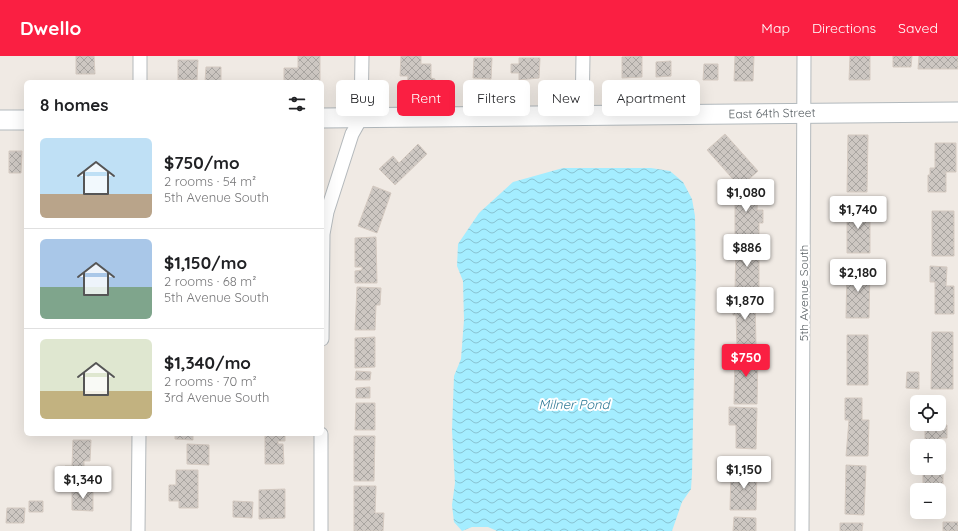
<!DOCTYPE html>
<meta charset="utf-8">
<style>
:root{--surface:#fff;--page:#f6f6f6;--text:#202124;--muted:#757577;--line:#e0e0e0;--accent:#fa1f42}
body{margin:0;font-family:Quicksand,sans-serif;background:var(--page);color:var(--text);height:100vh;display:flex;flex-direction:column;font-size:15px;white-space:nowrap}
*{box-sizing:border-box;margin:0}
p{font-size:13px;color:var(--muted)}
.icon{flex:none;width:22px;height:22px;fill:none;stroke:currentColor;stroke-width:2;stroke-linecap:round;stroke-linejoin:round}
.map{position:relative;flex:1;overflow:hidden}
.panel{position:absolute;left:24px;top:24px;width:300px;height:356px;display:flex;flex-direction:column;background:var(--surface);border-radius:6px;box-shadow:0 4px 16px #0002}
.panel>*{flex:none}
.hud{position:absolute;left:336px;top:24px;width:380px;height:36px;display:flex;gap:8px}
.fabs{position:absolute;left:910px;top:339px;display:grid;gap:8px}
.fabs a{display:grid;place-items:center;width:36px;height:36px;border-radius:6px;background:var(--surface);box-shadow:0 4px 16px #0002;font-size:20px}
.price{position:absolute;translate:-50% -34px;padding:0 9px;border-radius:4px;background:#fff;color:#222;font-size:13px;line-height:26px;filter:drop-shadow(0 1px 2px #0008)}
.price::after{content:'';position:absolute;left:50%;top:24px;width:12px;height:9px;margin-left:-6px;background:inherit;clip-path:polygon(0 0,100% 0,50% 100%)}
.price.active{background:var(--accent);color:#fff}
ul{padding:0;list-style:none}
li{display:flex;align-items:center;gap:12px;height:100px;padding:0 16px}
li+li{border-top:1px solid var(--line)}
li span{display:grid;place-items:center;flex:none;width:112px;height:80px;border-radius:6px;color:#555}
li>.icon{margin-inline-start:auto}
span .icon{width:48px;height:48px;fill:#fffc;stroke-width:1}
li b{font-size:17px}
h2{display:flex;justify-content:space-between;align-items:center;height:48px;padding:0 16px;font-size:17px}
.tag{padding:0 14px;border-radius:6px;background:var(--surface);box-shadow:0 4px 16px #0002;font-size:14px;line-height:36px}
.tag.active{background:var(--accent);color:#fff}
header{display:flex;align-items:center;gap:24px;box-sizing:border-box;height:56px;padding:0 20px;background:var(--accent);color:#fff}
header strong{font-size:19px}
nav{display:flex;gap:22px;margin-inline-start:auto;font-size:14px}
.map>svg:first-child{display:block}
.water{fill:url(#water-waves)}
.building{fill:url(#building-cross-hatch);stroke:#d5cac1}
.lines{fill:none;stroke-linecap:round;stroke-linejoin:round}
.street-casing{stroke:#b4b9bc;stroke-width:15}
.secondary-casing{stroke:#b2b9bd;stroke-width:21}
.street{stroke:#fff;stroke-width:13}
.secondary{stroke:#fff;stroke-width:19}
.labels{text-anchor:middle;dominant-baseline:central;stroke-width:4;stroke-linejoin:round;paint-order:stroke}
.street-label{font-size:12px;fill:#5b6266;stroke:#fff}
.water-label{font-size:13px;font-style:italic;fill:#2e7996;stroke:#fff}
</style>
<header>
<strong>Dwello</strong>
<nav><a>Map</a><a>Directions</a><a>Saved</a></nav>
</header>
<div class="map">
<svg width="958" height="475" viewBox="0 0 958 475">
<defs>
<pattern id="water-waves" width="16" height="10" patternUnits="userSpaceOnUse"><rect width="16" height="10" fill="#a4edff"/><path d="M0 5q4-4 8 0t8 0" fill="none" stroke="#89c3d2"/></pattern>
<pattern id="building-cross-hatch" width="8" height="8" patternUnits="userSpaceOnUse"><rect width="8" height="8" fill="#cdc7c2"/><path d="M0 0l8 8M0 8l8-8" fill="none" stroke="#a9a5a1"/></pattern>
</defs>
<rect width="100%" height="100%" fill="#f0eae4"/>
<path class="water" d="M563,112H651L670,115L683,126L692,143L695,160L696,210L692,418L691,433L682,446L672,475H497L488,471H472L462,475L454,466L452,449L455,427L452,374L454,320L461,303L464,264L463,225L457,210L458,188L479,157L513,126Z"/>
<path class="building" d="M76,0H94L95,18H76Z
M298,0H320V26L284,25V12H298Z
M401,0H421V8H431V22L435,23L434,38L407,37L408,20H400Z
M642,0V21L622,22V1Z
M735,0H754L753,25H734Z
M850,0H870V24H849Z
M893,0H912L911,11H893Z
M919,0H958V13H918Z
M474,2H492L491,23L473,22Z
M519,2H540L539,22L519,24V17H511V8H519Z
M178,4H198L197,24H178Z
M671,5V20L656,21V6Z
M704,8H718V24H703Z
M206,11H221V26H205Z
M725,78L758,115L740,131L707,94Z
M848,79H868L867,136H847Z
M935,87H956V116H946V136H928V119H930V112H935Z
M418,88L427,98L395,129L379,113L393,100L399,107Z
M9,95H22L21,117H9Z
M373,130L391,137L377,177L358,170Z
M726,133H758L757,154H763V167H759V184L735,183V148H726Z
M847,148H864V159H870V197H847Z
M932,155H954V200H932Z
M376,181L377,227H355V215L362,214V211H355V182Z
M736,187H759V236H735Z
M930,210L947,211L946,230H954V258H935V226H930Z
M847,212H870L869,262H846Z
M357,231L381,232L380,249H376L375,274H355Z
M755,242L756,290H737L736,259H733V243Z
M932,276H953V333H931Z
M847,279H868V329H847Z
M375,281V311L355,312V282Z
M735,297H758L757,348H734Z
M356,315L371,316L370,324H355Z
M907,316H919V333L906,332Z
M370,331V342H356V332Z
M845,342H862V364H869L868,400H846L849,364H845Z
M356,347H375V374H355Z
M939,347H943L944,369H947V382H940V391L925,390V368H939Z
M729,351L757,352L756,393L736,392V369H729Z
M175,378H193V384L175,383Z
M265,378H285V385H278V388H283L284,408H265Z
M354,380H375L374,425H354Z
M73,384H91L90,405H84V426H65V410H72Z
M187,388L209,389V409L187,408Z
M939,408H943V457H922L939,456V434H923V412H939Z
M846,409L866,410L864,459L845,458Z
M731,413H757L756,454H730Z
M176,414H198V452H179V445H169V429H176Z
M354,430H376L375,457H384L383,475H354Z
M285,433V462L259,463V434Z
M72,434H93V455L72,454Z
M29,445H43V456H29Z
M233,445L253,446L252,462L233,461Z
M7,452H25L24,467H6Z
M734,461L756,462V475H733Z
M943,466H958V475H943Z
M840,467H863L862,475H840Z"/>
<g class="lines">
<g class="street-casing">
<path id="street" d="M140,26V0
M582,59L583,0
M322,283L323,178L327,156L352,78L361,62L362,0
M138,475L139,378
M321,475V378
M802,475L804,0"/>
</g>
<g class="secondary-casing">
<path id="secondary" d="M322,62L958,56
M0,64H26"/>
</g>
<use href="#street" class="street"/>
<use href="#secondary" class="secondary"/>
</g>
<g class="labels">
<g class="street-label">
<text transform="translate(772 57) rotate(-1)">East 64th Street</text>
<text transform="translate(803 237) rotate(-90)">5th Avenue South</text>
</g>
<g class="water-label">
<text x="574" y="348">Milner Pond</text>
</g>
</g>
</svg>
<div class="fabs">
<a><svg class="icon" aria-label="locate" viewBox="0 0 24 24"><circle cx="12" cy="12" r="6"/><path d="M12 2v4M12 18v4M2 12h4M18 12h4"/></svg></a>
<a>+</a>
<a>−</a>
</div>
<b class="price" style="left:746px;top:157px">$1,080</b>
<b class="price" style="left:858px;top:174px">$1,740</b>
<b class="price" style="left:747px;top:212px">$886</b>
<b class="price" style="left:858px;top:237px">$2,180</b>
<b class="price" style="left:745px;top:265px">$1,870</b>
<b class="price active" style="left:746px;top:322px">$750</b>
<b class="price" style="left:744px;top:434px">$1,150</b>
<b class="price" style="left:83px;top:444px">$1,340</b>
<div class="hud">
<a class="tag">Buy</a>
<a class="tag active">Rent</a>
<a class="tag">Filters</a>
<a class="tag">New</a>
<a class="tag">Apartment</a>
</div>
<section class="panel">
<h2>8 homes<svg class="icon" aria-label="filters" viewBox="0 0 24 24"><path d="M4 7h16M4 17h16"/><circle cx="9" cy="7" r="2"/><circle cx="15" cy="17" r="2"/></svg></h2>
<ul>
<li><span style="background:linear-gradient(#bfe0f5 70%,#b9a48a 0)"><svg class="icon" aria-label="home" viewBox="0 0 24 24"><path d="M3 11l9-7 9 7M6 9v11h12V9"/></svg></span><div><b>$750/mo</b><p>2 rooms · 54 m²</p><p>5th Avenue South</p></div></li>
<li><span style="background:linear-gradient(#a9c7e8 60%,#7fa58c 0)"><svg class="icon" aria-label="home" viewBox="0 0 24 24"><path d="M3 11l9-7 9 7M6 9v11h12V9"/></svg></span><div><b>$1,150/mo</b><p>2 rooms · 68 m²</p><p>5th Avenue South</p></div></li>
<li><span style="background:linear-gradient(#dfe7d0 65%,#c2b280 0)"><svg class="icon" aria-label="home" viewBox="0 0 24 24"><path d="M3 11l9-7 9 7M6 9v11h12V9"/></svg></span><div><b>$1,340/mo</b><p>2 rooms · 70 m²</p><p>3rd Avenue South</p></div></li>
</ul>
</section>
</div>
